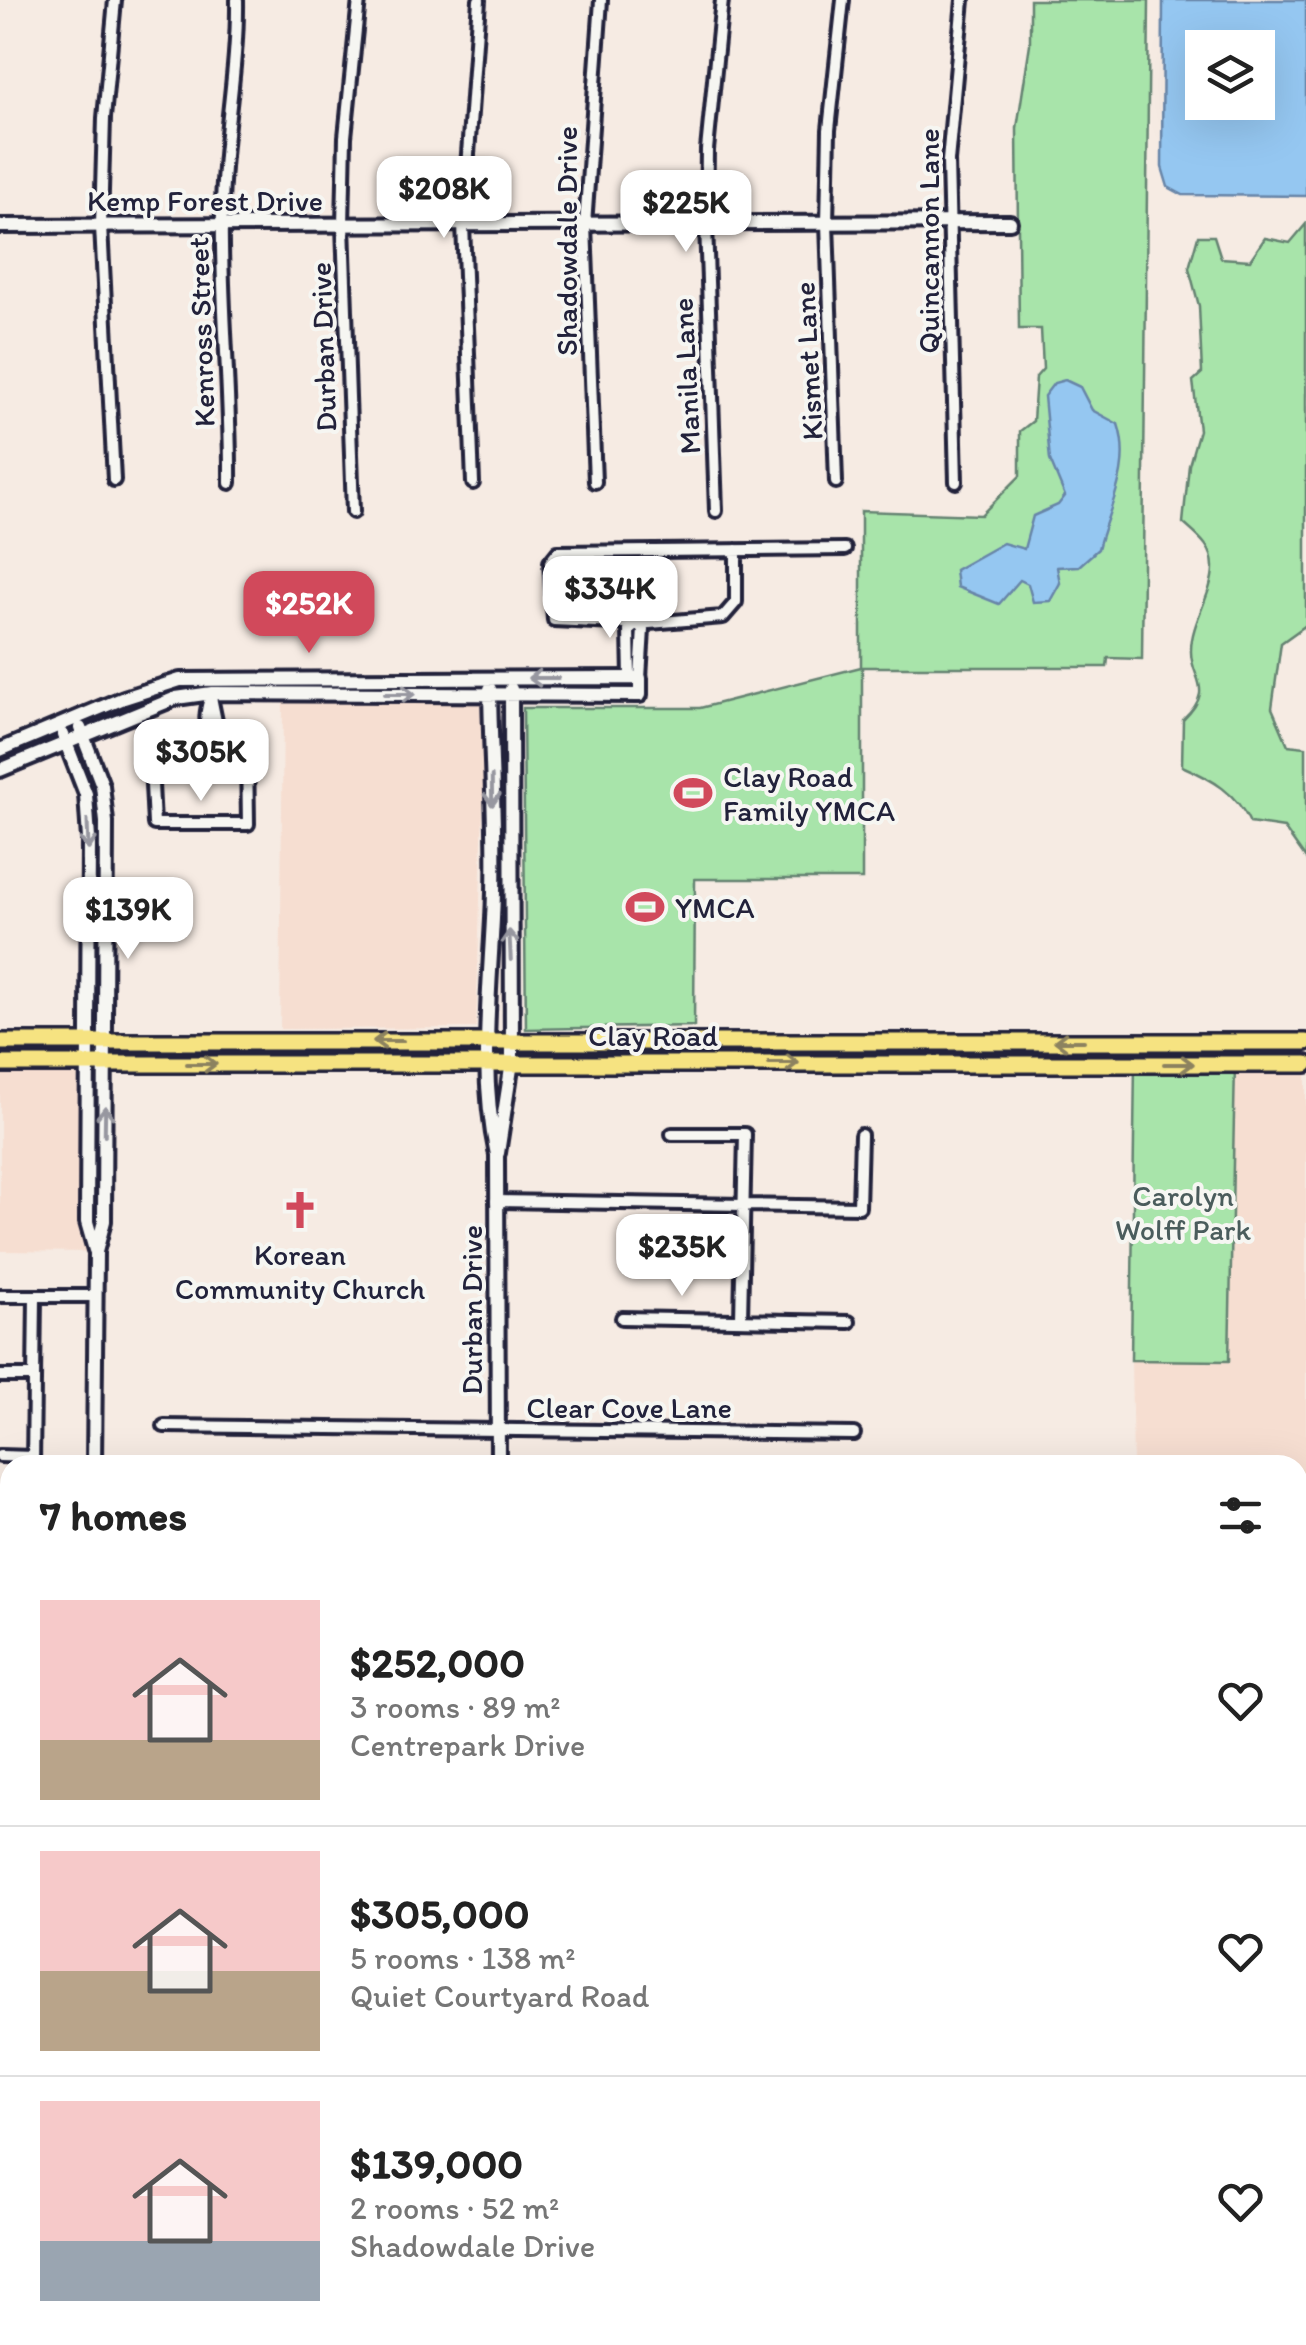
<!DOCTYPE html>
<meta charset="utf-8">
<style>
:root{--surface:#fff;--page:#f2f2f2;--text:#222;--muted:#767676;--line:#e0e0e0;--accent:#d1495b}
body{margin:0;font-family:Itim,sans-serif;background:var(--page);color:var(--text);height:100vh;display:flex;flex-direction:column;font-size:38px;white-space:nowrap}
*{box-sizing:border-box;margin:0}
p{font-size:32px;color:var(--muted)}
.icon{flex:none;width:55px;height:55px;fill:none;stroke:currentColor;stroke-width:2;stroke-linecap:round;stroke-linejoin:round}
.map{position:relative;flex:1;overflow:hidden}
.side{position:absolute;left:0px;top:1455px;width:1308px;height:890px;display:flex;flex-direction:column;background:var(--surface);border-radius:30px 30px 0 0;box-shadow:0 10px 40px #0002}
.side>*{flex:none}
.tools{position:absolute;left:1185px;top:30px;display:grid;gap:20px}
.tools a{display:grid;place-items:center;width:90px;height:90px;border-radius:0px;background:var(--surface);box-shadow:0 10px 40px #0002;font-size:50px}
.price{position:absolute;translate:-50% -85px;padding:0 22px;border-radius:20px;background:#fff;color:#222;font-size:32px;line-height:65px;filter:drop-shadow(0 2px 5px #0008)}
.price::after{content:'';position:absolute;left:50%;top:60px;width:30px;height:22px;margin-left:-15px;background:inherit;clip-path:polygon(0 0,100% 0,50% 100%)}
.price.on{background:var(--accent);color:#fff}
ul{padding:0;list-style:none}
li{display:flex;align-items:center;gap:30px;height:250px;padding:0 40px}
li+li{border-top:2px solid var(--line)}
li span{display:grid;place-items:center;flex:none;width:280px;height:200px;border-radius:0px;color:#555}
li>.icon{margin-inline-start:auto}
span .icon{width:120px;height:120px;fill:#fffc;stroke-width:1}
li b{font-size:42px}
h2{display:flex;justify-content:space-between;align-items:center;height:120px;padding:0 40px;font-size:42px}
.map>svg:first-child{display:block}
.built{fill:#f6ded1}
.green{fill:#a8e4aa;stroke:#658372;stroke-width:2.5}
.water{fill:#95c7f1;stroke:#6785a8;stroke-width:2.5;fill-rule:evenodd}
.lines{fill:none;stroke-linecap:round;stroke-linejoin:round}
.minor-casing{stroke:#22223b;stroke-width:18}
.tertiary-casing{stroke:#22223b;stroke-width:20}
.primary-casing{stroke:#22223b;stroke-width:22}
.minor{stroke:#f6f6f2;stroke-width:10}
.tertiary{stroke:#f6f6f2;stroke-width:12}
.primary{stroke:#f6e381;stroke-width:15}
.oneway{stroke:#9797a0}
.oneway2{stroke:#8c825e}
.labels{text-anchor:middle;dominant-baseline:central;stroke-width:8;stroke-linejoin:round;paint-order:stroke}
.street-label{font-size:30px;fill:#22223b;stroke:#f6f6f2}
.poi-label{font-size:30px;fill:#22223b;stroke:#f6f6f2;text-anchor:start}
.park-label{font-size:30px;fill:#4a5c5c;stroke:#f6f6f2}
</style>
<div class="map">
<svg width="1306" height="2345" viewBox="0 0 1306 2345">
<rect width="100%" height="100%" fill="#f6ebe3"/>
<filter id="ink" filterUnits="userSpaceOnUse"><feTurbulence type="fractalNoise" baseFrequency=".01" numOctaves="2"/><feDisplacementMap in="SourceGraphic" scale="20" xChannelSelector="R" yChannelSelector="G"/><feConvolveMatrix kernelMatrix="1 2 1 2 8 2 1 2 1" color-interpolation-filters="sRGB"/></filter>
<g filter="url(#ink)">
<path class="built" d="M283,701L479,702L486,711L476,1028L280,1029Z
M0,1064H87V1222L96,1252L0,1251Z
M1235,1064H1306V2345H825L826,2335H1298V1465H1133L1131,1360H1229Z"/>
<path class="green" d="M1030,0H1149L1142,659L1108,658L1107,667H862V879H695L694,1026L526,1029L523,708H700L861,667V511L981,515L1020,476V431L1033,421L1036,377L1043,369L1041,329H1019L1017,128L1030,44Z
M1306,224V625L1281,643L1272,708L1288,745L1306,747V859L1284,828L1250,823C1237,793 1212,779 1182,766L1183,720C1217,687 1190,680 1191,650C1191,622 1213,594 1213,567C1213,546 1196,535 1183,523L1189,465L1199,430L1193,381L1202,373L1199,306L1189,268L1198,236H1214L1221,258L1250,260L1265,238L1290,243Z
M1135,1063L1235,1064L1229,1361L1131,1360Z"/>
<path class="water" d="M1163,0H1306V196L1183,195L1168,187L1162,167ZM1202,48H1258V102H1202Z
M1065,380L1080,387L1092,410L1118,424C1133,469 1108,508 1098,549L1079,566L1057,567L1060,583L1050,601L1033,602L1028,584L1020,580L999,604L957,587L955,570L1003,543L1024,549L1033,516L1058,505L1065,496L1050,460L1044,396L1054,383Z"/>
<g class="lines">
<g class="minor-casing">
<path id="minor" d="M114,480L101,226L104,118L115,0
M595,482L585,225L601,0
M836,482L827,223L829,130L843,0
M956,482L948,161L963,0
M230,483C231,391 220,299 222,207C223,137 238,69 237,0
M473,483L463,224L479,0
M716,511L706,224L707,150L722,0
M353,512L343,225L345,137L359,0
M736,550V602L723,617L637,624L554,620L550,562L558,552C654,551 750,550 845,549
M637,624L643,629L640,678
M630,678L629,630L637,624
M211,737L218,731L211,697
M212,741L247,748L248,824H154L151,764L158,757Z
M212,741C204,724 205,711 212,693
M672,1134H745L741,1319
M496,1201L859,1207L861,1135
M0,1296H95
M622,1318L849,1322
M0,1376H34
M164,1426L854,1434
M0,1456L33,1457
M33,1465L35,1296
M0,1538H10
M0,1619H10
M0,1699H10
M0,1781H10
M0,1889H10
M199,2335V2345
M484,2335L556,2345
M753,2345L765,2335"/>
</g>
<g class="tertiary-casing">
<path id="tertiary" d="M0,226L1010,222
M490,689C491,765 497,842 493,919C489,999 480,1076 497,1155L498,1465
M80,728L102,785L106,822L104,1221L96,1252L94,1465
M63,735L86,794L89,839L87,1222L95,1250
M0,750L124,698L180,680L640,678V695L212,693L176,698L0,770
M498,1153L512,1062L511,689
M1298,1686L1306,1673
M1298,1725L1306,1711
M1298,2151H1306
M79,2345V2335
M1080,2345L1081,2335"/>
</g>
<g class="primary-casing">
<path id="primary" d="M0,1042H1306
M0,1064H1306"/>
</g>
<use href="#minor" class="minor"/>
<use href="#tertiary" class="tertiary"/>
<use href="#primary" class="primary"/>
</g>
<defs><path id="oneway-shaft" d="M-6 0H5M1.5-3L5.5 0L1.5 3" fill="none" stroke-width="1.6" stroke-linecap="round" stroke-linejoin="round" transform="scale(2.5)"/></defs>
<g class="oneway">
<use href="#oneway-shaft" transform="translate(543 678) rotate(180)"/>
<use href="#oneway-shaft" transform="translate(400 694)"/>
<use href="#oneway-shaft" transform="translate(492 791) rotate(89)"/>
<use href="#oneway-shaft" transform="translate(88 835) rotate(88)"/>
<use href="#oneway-shaft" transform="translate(510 945) rotate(-93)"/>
<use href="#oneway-shaft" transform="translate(105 1121) rotate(-89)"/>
</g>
<g class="oneway2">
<use href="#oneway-shaft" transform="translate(388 1041) rotate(180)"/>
<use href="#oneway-shaft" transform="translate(1069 1041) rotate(-180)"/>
<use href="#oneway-shaft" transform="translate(784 1063)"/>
<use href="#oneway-shaft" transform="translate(202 1064)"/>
<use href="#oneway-shaft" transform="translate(1179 1064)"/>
</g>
</g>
<defs>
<g id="stadium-bare" transform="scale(3)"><path d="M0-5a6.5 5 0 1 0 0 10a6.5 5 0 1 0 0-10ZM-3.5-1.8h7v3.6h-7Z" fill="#d1495b" stroke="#f6f6f2" stroke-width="2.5" paint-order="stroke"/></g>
<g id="church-bare" transform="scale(3)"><path d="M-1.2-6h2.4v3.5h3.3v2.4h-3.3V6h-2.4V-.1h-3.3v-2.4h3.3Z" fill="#d1495b" stroke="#f6f6f2" stroke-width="2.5" paint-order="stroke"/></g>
</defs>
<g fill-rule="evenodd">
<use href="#stadium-bare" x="693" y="793"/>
<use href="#stadium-bare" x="645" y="907"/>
<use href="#church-bare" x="300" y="1210"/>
</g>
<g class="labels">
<g class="street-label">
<text x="205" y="200">Kemp Forest Drive</text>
<text transform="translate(566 241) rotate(-90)">Shadowdale Drive</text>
<text transform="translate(928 241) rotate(-90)">Quincannon Lane</text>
<text transform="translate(201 332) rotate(-92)">Kenross Street</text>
<text transform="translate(323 347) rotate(-92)">Durban Drive</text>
<text transform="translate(808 361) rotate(-93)">Kismet Lane</text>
<text transform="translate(686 376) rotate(-93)">Manila Lane</text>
<text x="653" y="1035">Clay Road</text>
<text transform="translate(471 1310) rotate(-90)">Durban Drive</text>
<text x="629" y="1407">Clear Cove Lane</text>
</g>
<g class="poi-label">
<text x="723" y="776">Clay Road<tspan x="723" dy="34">Family YMCA</tspan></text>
<text x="675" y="907">YMCA</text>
<text x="300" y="1254" text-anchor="middle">Korean<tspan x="300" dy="34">Community Church</tspan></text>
</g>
<g class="park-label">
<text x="1183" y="1195">Carolyn<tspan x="1183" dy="34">Wolff Park</tspan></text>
</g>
</g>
</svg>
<div class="tools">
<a><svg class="icon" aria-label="layers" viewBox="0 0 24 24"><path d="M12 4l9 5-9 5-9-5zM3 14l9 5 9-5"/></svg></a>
</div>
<b class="price" style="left:444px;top:241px">$208K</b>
<b class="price" style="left:686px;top:255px">$225K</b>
<b class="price" style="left:610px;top:641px">$334K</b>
<b class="price on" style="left:309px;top:656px">$252K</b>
<b class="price" style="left:201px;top:804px">$305K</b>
<b class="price" style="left:128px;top:962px">$139K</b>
<b class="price" style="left:682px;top:1299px">$235K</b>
<section class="side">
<h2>7 homes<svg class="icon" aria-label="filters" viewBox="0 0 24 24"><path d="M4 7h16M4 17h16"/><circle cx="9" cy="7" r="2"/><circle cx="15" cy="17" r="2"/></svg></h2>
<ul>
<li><span style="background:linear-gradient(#f6c9c9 70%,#b9a48a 0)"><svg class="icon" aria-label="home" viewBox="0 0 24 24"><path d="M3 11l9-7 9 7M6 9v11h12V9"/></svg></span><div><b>$252,000</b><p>3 rooms · 89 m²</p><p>Centrepark Drive</p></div><svg class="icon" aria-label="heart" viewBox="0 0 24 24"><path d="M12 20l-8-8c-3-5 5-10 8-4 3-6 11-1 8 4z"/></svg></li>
<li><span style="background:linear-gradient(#f6c9c9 60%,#b9a48a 0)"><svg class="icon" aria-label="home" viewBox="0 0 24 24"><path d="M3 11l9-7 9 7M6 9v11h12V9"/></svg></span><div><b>$305,000</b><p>5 rooms · 138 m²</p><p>Quiet Courtyard Road</p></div><svg class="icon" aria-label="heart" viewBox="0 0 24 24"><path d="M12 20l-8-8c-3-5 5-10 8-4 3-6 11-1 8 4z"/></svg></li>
<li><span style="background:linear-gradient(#f6c9c9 70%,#9aa5b1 0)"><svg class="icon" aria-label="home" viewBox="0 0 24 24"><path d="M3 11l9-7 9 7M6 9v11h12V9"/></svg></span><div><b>$139,000</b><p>2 rooms · 52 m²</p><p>Shadowdale Drive</p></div><svg class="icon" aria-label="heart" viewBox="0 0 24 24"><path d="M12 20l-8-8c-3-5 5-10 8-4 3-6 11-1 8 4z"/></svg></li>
</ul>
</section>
</div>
